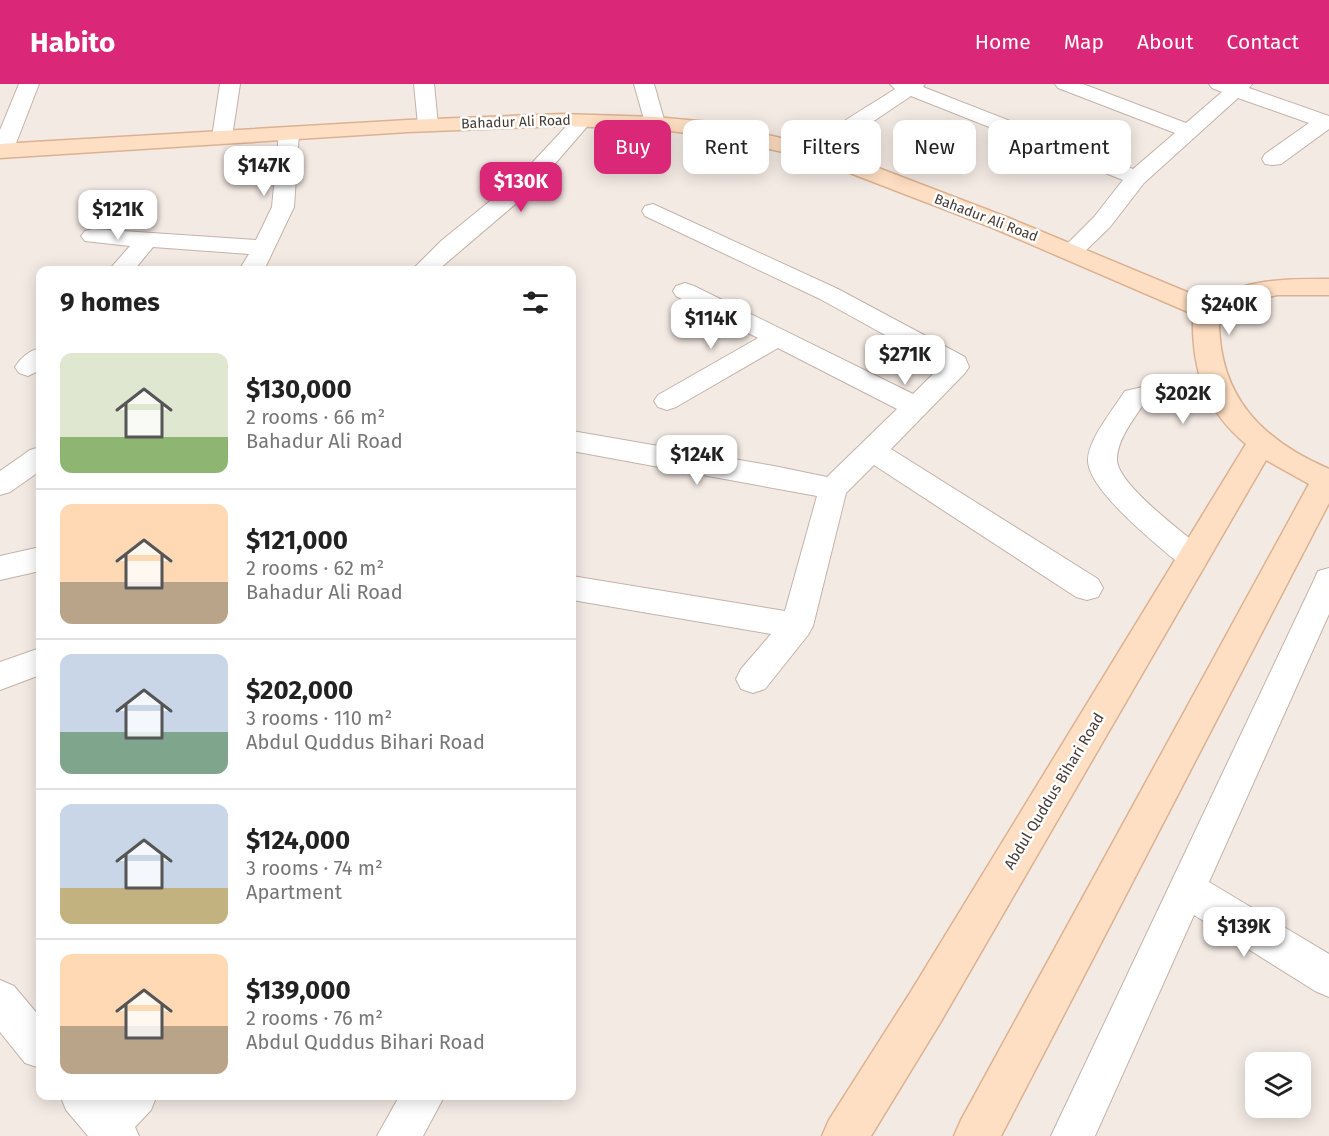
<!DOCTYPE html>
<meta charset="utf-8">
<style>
:root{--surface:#fff;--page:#f6f6f6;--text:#222;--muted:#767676;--line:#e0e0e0;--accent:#db2777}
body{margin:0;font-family:"Fira Sans",sans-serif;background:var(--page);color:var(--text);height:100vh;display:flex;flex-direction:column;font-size:22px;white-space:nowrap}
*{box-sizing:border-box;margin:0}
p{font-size:20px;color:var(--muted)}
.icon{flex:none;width:33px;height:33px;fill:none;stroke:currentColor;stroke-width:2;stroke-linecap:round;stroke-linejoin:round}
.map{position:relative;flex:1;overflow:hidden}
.panel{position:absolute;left:36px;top:182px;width:540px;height:834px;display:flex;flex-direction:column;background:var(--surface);border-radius:12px;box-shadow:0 3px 15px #0003}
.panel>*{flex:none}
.top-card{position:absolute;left:594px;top:36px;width:570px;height:54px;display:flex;gap:12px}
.fabs{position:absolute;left:1245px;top:968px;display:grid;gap:12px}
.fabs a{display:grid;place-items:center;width:66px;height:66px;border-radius:12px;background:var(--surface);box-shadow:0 3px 15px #0003;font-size:30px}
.price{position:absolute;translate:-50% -51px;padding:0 14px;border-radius:12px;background:#fff;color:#222;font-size:20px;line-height:39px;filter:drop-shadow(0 2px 3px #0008)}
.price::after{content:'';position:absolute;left:50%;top:36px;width:18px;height:14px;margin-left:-9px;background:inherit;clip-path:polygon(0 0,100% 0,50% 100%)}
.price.on{background:var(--accent);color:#fff}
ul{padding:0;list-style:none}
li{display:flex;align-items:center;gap:18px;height:150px;padding:0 24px}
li+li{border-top:2px solid var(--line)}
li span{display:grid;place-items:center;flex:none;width:168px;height:120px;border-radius:12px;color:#555}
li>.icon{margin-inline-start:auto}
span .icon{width:72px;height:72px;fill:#fffc;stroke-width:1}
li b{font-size:26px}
h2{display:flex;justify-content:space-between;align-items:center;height:72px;padding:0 24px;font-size:26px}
.chip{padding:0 21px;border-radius:12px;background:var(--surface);box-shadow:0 3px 15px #0003;font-size:21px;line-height:54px}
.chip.on{background:var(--accent);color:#fff}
header{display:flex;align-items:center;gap:36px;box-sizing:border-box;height:84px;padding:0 30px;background:var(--accent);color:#fff}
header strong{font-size:28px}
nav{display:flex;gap:33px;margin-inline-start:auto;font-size:21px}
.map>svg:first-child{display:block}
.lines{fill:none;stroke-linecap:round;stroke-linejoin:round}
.street-casing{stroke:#c3b2a9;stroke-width:2}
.secondary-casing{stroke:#dbb291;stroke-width:3}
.street{fill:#fff;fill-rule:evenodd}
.secondary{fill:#ffdfc3;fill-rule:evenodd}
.labels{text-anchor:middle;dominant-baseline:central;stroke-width:5;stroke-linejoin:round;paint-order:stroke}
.far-street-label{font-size:14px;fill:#463933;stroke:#fff}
.street-label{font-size:15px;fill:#463933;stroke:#fff}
</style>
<header>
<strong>Habito</strong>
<nav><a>Home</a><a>Map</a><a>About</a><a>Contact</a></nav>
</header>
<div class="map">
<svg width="1329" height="1052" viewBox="0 0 1329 1052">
<rect width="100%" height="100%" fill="#f4eae4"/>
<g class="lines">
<g class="street-casing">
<path id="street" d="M19,0H39L13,67L9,71L0,73V46Z
M220,0H240L232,53L229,57L222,59L215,57L212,53Z
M414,0H434L438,41L435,45L428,47L421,45L418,41Z
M634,0H654L665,39L662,43L655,45L648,43L645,39Z
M890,0H925L923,3L1133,85L1175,49L1058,4L1055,0H1083L1186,39L1222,8L1212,4L1209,0H1252L1249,4L1329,32V45L1281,80L1273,81L1265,80L1262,75L1265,70L1309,39L1238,14L1144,99L1110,143L1079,173L1071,175L1063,173L1059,168L1094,133L1123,96L911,12L847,55L826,74L818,75L810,74L807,69C823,47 871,21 895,5Z
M582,31L589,33L592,37L533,105L438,186H412L441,157L517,95L575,33Z
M289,43L296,45L299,49L294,123L264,186H239L249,170L153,163L134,186H109L130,162L85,157L81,152L85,147L93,145L256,156L272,123L279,49L282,45Z
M653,120L838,205L965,273L969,283L965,289L891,365L1098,495L1103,504L1098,513L1087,516L1076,513L874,381L846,409L813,542L808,551L765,605L753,609L741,605L736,595L741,585L771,550L572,516V492L785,527L817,412L572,367V347L774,382L827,393L897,325L778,264L676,323L667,326L658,323L654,317L658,311L758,254L676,212L673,207L676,202L685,199L694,202L913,310L941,282L820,215L645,132L642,127L645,122Z
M40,264V286L28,292L19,289L15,283C21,273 29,267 40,264Z
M1147,302L1177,310L1220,303L1229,306L1233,312L1229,318C1213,323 1193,328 1176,328C1164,328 1155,319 1143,321C1133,336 1118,355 1117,374C1114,398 1185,450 1204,466L1208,474L1204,482L1193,486L1182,482C1160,463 1087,406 1088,376C1088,356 1114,324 1125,307Z
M40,363V387L10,408L0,411V387L30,366Z
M40,463V487L0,496V472Z
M1329,484V530L1209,798L1329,870V913L1315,907L1194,831L1095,1052H1051L1314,496L1318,487Z
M40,564V591L0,606V578Z
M0,896L14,902L40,933V984L25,979L0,948Z
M60,1011H157L151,1026L135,1043L139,1052H88L66,1026Z
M400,1011H445L423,1052H377Z"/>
</g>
<g class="secondary-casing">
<path id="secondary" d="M562,30L655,33L709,38L826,64L1009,134L1211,218C1245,194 1289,195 1329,195V211H1277L1244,219L1219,237C1219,313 1262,356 1329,385V419L1001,1052H954L961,1036L1309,400L1266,376L940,939L871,1052H822L829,1036L910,909L1246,360C1205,326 1192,286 1193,234L1195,231L993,144L811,74L709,52L655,45L562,42L408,48L0,74V60L408,36Z"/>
</g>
<use href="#street" class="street"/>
<use href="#secondary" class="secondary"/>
</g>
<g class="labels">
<g class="far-street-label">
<text transform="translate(516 38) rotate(-2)">Bahadur Ali Road</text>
<text transform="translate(986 134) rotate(21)">Bahadur Ali Road</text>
</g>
<g class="street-label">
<text transform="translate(1054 707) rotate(-59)">Abdul Quddus Bihari Road</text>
</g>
</g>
</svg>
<div class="fabs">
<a><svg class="icon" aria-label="layers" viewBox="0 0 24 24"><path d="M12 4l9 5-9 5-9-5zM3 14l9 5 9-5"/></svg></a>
</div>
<b class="price" style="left:264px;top:113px">$147K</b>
<b class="price on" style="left:521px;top:129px">$130K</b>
<b class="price" style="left:118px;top:157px">$121K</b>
<b class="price" style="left:1229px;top:252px">$240K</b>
<b class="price" style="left:711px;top:266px">$114K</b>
<b class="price" style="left:905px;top:302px">$271K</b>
<b class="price" style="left:1183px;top:341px">$202K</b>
<b class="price" style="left:697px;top:402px">$124K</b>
<b class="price" style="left:1244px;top:874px">$139K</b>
<div class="top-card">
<a class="chip on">Buy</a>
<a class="chip">Rent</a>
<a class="chip">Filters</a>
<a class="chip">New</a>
<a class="chip">Apartment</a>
</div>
<section class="panel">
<h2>9 homes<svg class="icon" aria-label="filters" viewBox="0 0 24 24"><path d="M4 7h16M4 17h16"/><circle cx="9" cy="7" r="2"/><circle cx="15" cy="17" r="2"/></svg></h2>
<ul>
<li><span style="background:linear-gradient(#dfe7d0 70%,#8fb573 0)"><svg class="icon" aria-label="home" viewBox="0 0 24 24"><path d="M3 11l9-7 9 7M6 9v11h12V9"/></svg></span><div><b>$130,000</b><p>2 rooms · 66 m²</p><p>Bahadur Ali Road</p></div></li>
<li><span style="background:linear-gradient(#ffd9b3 65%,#b9a48a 0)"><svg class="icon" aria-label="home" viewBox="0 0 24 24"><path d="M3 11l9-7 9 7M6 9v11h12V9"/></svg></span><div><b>$121,000</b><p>2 rooms · 62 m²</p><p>Bahadur Ali Road</p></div></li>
<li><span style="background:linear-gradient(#c9d6e8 65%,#7fa58c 0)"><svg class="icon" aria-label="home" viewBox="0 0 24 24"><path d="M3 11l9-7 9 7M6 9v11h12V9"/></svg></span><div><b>$202,000</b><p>3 rooms · 110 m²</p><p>Abdul Quddus Bihari Road</p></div></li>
<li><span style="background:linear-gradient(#c9d6e8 70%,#c2b280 0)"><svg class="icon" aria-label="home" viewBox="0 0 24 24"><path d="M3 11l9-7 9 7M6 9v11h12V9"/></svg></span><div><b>$124,000</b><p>3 rooms · 74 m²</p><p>Apartment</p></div></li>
<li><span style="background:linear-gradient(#ffd9b3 60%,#b9a48a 0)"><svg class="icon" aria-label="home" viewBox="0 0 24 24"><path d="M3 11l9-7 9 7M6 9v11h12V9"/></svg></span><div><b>$139,000</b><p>2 rooms · 76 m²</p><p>Abdul Quddus Bihari Road</p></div></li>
</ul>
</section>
</div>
